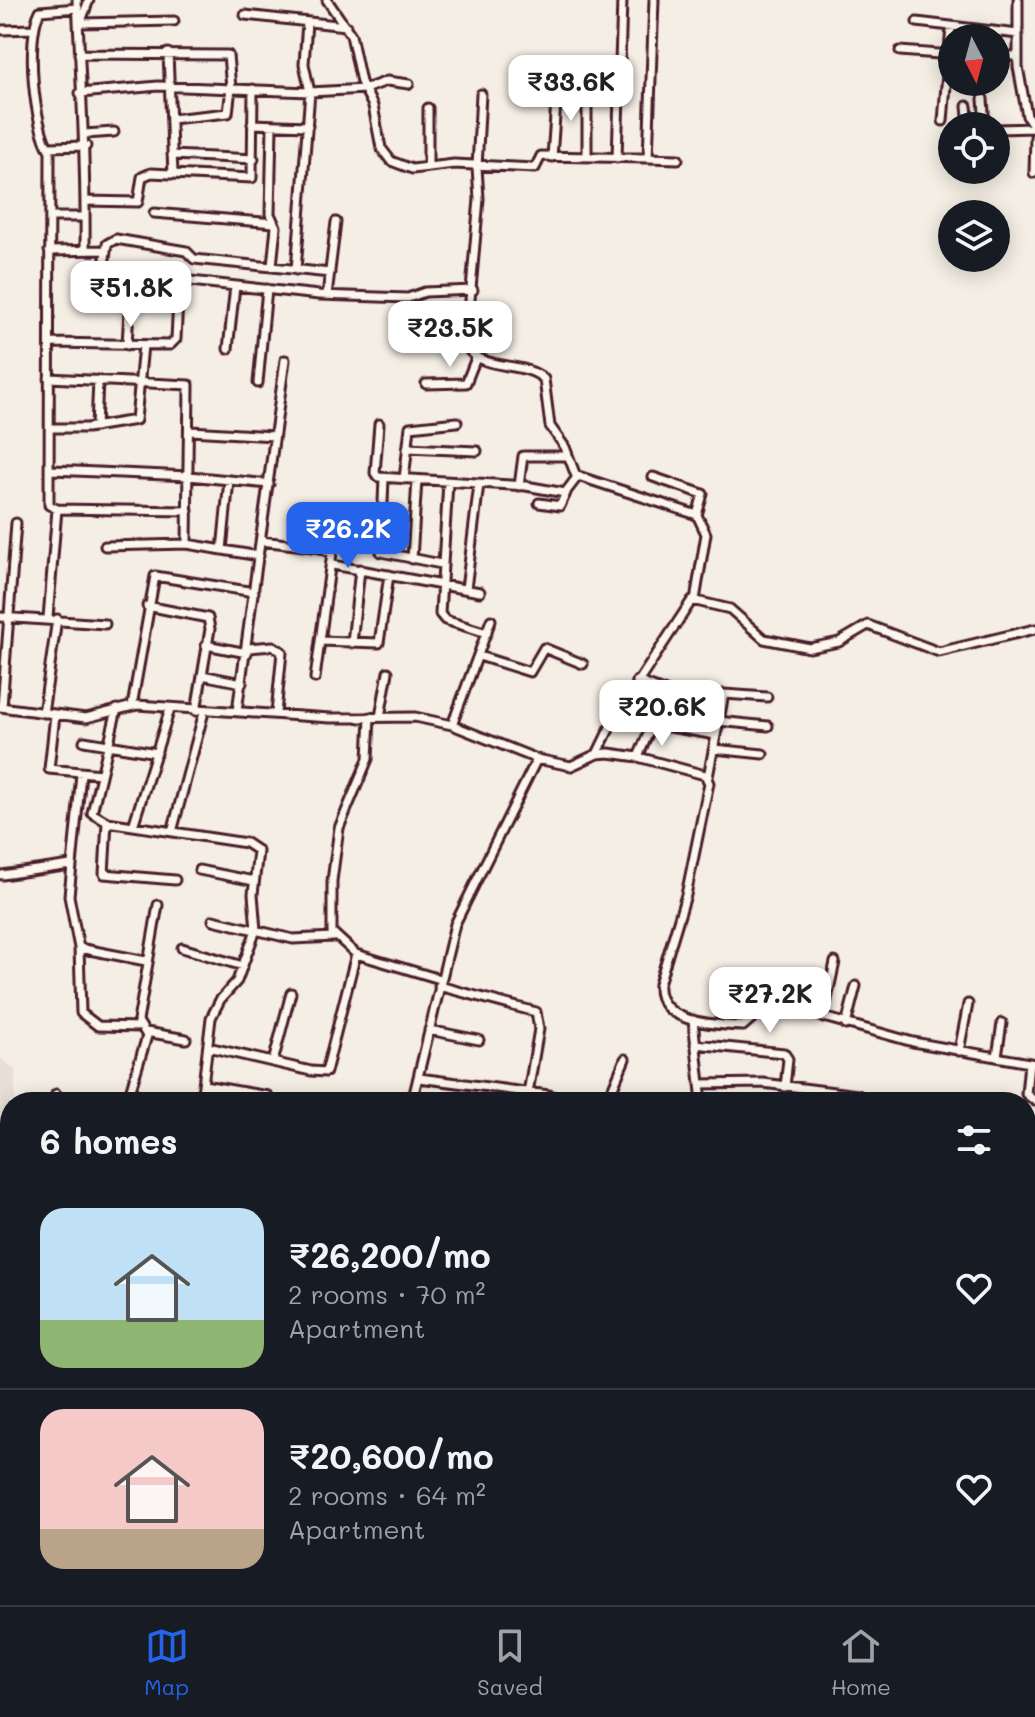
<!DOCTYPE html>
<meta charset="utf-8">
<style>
:root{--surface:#171b24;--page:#242831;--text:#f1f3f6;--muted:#9ea1a6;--line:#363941;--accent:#2563eb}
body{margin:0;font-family:Mali,sans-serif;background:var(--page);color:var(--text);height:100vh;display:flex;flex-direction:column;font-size:30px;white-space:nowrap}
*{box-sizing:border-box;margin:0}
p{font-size:26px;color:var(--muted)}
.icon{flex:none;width:44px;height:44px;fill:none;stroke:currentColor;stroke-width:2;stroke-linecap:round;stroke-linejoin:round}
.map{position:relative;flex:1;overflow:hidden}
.drawer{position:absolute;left:0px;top:1092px;width:1036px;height:514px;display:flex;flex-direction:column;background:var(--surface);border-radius:32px 32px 0 0;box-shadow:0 4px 20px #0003}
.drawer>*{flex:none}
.needle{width:52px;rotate:174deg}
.buttons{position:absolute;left:938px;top:24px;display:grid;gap:16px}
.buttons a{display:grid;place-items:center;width:72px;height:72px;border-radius:50%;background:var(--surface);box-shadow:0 4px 20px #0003;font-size:40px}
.price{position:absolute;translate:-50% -68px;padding:0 18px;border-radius:16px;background:#fff;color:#222;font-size:26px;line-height:52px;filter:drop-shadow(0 2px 4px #0008)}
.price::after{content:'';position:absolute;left:50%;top:48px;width:24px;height:18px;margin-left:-12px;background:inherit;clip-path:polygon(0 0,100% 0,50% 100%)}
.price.selected{background:var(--accent);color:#fff}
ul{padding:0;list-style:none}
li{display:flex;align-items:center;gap:24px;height:200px;padding:0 40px}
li+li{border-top:2px solid var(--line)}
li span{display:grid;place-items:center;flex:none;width:224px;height:160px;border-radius:24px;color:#555}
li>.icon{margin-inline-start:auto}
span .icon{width:96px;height:96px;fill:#fffc;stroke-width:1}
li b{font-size:34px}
h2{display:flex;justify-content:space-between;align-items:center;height:96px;padding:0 40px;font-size:34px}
.menu{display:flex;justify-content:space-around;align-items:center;height:112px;border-top:2px solid var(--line);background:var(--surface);font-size:22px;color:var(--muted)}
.menu a{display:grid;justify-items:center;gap:4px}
.menu .selected{color:var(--accent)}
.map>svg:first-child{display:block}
.built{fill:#e7dfd6}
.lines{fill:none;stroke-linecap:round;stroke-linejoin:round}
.minor-tunnel{stroke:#d2c5bf;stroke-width:7;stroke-dasharray:7 3.5;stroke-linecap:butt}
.minor-casing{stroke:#4a1f2b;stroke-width:13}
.minor{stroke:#fbf7ec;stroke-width:7}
</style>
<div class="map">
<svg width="1035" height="1605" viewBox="0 0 1035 1605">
<rect width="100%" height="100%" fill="#f4eee4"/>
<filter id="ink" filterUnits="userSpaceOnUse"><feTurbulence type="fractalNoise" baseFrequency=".0125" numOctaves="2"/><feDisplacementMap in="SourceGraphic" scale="16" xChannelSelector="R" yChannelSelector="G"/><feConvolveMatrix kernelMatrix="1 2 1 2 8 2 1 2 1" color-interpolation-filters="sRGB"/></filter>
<g filter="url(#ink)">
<path class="built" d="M0,1058L15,1070V1102H10L9,1332L12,1605H0Z"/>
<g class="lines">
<path class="minor-tunnel" d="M0,1384H10"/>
<g class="minor-casing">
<path id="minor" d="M77,0C81,84 86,167 85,250
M327,0L351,35L361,82L373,106L381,148L391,161L412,169L454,164L535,168L541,156L648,158L654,0
M1018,0V67L1027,116L1035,128
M78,8L40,11C25,39 34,127 50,151L49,505L57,509L188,511
M245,15L346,26
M917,22L1018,34
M80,23L174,21
M80,24L89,0
M1,30L34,29
M900,51L952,55
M168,53L173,174
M79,54L228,55L231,88L228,113L171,119
M996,56H1017
M80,93L158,86L310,92L365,89L387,81L409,84
M481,94L477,167L479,199L467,334L469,350C486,371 524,361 544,379L550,426L565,447L576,476
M983,99L985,126
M967,106L969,126
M428,108V167
M943,121L951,27
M252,124L308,126
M272,126L270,214L276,227L272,266
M996,129L1034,128
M85,134L114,132
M48,147L86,146
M172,155L254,159
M552,157L559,61
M587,157V88
M617,158L622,0
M648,158L678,159
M1034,173L1035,137
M85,201L138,202L142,177L151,173L252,178L253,89
M154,213L274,223
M50,217H85
M49,251L105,250
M296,270L310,92L304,64L307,22
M330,273L194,259L186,251L116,239L107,244L104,266L108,272L319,295L408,298L425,292L473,290
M327,295L336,222
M397,329L470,320
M50,343L170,345L176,339L179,280
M127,345L131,276
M228,349L235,286
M49,378L189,385L187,544
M258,383L267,289
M426,384L466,383L476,358
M379,424L375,473L378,477L526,486L565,493L578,476L697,515L706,534L695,600
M96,427L98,380
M51,428H87L136,420L143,345
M191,431L274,436
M407,448L477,451
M52,470L189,476L269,484
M653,477L703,494L697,515
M384,478L381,552L441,564
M404,479L410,427L457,422
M448,482L440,614L445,620L487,633
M519,486L523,456H568
M539,503L560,506L566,493
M261,541L321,548L332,553L315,678
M105,546L187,544L259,556
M222,550L229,480
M412,559L417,480
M333,565L480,592
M466,589L479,484
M147,606L208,618L210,629L196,711
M0,617L105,624
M48,618L57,509
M320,641L379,643L389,575
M352,643L360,569
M206,645L247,653
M248,648L273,646L282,652L276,713
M479,656L530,672L544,648L583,664
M202,675L242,683
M637,681L666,692L638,757
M132,706L155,576L254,592
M0,707L86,718L137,705L330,718L415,717L452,725L537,759L571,766L597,754L609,753L638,757L705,775L709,783L686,895L659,984C656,1023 714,1025 743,1026L767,1005L777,1004L913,1042L1035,1064
M2,707L16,523
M117,709L92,813L107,822L246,843L258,851L253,894L256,930L237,981L220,1000L211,1018L201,1102
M237,711L285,360
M43,713L57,619
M55,715L49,769L101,774
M370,717L368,759L339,828L332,881V932L356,954L440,979
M380,717L388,672
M718,721L768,726
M652,724L716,735
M452,725L491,620
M84,741L157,753
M714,749L763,754
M597,754L614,719L692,600L730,609L764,639L810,648L839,642L868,625L939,652L1035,629
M81,774L69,896L79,948L146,961
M708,777L724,694L767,697
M107,822L104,874L175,880
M133,826L170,709
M172,832L204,712
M199,870L254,881
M2,875L71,865
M213,920L293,939L334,937
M79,948L81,1013L98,1026L141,1027
M182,948L243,966
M439,986L536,1012L539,1029L528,1093
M823,1018L835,962
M693,1020L702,1102
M846,1025L856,986
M429,1030L479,1040
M146,1032L186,1039
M695,1044L784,1053L788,1059L785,1087
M208,1047L311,1071L326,1072L356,954
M959,1051L968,1004
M997,1057L1002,1023
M273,1062L291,993
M1029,1063L1026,1094L1035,1101
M419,1078L549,1095L569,1102
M700,1084L763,1083L858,1095
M204,1085L268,1096
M56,1094L63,1102
M127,1102L147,1036L138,1021L158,905
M412,1102L455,924L537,759
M607,1102L625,1059
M806,1102L807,1089
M898,1102L899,1100
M21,1596V1605
M647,1596L658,1605
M234,1605L235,1596
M276,1605L277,1596
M415,1605L417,1596
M462,1605L464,1596
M516,1605L519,1596
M559,1605L563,1596
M714,1605L718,1596"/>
</g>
<use href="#minor" class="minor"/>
</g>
</g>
</svg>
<div class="buttons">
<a><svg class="needle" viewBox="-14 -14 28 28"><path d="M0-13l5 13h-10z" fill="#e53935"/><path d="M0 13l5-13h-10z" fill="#9ea1a6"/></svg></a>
<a><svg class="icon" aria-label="locate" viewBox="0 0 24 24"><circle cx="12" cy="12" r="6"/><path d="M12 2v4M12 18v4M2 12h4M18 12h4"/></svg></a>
<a><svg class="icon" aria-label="layers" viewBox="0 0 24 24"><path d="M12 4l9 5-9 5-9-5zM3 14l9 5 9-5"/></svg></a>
</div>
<b class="price" style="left:571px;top:123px">₹33.6K</b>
<b class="price" style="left:131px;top:329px">₹51.8K</b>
<b class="price" style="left:450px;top:369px">₹23.5K</b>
<b class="price selected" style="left:348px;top:570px">₹26.2K</b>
<b class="price" style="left:662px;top:748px">₹20.6K</b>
<b class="price" style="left:770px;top:1035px">₹27.2K</b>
<section class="drawer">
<h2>6 homes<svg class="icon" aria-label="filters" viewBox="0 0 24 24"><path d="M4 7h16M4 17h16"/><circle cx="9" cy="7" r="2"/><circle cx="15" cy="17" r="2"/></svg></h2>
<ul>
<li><span style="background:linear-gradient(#bfe0f5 70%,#8fb573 0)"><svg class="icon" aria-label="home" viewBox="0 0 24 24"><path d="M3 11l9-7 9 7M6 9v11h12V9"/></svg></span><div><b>₹26,200/mo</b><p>2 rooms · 70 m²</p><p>Apartment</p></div><svg class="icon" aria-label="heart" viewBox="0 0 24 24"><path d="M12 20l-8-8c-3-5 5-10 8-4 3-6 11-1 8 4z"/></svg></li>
<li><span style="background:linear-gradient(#f6c9c9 75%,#b9a48a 0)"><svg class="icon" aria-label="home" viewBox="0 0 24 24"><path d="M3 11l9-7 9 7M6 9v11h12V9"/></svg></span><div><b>₹20,600/mo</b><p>2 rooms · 64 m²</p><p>Apartment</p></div><svg class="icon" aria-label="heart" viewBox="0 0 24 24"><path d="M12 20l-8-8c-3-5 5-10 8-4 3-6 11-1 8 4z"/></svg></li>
</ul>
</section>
</div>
<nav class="menu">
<a class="selected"><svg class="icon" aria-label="map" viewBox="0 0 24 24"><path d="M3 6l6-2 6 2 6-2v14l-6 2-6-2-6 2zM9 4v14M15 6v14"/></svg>Map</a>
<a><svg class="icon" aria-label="saved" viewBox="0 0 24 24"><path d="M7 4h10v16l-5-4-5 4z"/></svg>Saved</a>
<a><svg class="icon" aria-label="home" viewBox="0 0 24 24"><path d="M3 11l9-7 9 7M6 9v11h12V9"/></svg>Home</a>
</nav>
